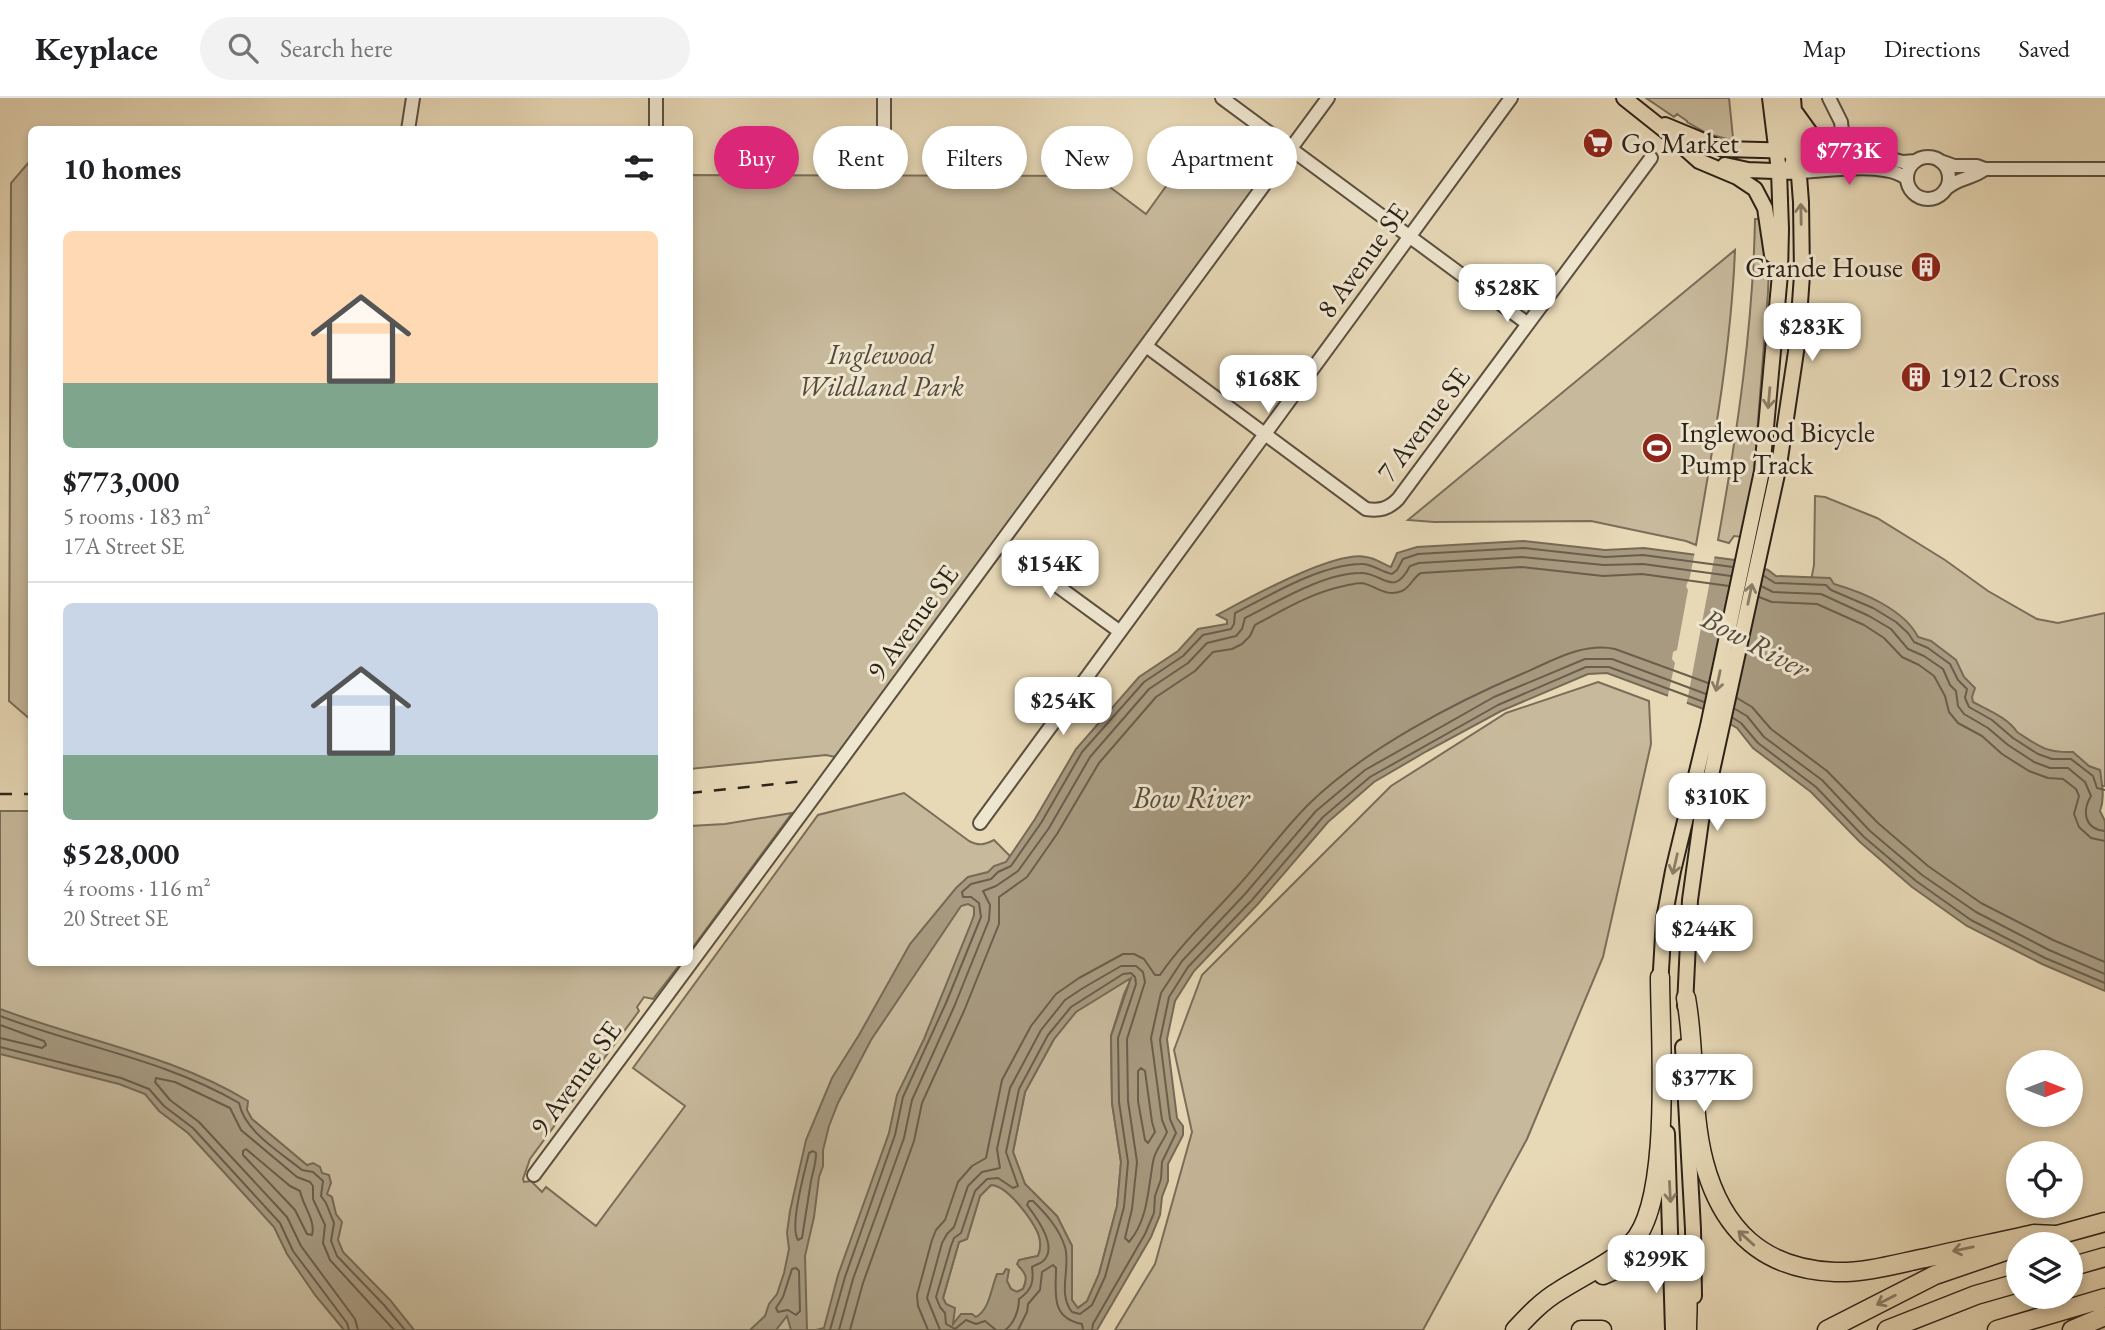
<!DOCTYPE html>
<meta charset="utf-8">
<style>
:root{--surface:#fff;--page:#f2f2f2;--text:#202124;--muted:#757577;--line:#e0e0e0;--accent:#db2777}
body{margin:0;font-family:"EB Garamond",serif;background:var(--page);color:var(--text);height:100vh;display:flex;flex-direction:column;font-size:26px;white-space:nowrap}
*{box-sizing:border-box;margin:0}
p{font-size:23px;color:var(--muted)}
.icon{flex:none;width:38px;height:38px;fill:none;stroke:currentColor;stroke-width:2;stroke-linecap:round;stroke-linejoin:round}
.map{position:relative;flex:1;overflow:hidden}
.panel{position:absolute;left:28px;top:28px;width:665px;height:840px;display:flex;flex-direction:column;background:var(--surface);border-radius:10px;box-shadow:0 4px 10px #0003}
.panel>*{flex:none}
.hud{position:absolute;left:714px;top:28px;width:665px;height:63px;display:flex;gap:14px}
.needle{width:46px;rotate:90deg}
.buttons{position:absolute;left:2006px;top:952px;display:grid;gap:14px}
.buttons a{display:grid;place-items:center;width:77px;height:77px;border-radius:50%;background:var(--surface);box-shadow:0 4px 10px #0003;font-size:35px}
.price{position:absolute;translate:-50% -60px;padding:0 16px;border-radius:14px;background:#fff;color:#222;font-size:23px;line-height:46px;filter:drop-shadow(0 2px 4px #0008)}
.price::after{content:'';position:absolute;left:50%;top:42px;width:21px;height:16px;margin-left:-10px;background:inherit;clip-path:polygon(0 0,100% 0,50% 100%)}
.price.current{background:var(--accent);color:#fff}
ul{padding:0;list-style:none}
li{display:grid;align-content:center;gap:14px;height:371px;padding:0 35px}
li+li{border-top:2px solid var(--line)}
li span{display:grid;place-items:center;height:217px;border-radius:10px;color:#555}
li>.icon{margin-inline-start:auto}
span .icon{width:126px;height:126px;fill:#fffc;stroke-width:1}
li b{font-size:30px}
h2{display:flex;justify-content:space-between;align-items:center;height:84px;padding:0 35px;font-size:30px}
.pill{padding:0 24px;border-radius:32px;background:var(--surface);box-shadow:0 4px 10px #0003;font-size:24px;line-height:63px}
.pill.current{background:var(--accent);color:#fff}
header{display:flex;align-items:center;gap:42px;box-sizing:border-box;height:98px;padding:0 35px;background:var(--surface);border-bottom:2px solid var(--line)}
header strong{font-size:33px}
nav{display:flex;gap:38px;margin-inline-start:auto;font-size:24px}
.search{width:490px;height:63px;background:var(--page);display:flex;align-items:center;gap:18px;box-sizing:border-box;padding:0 24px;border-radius:38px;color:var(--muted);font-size:26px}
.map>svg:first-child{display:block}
.green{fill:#c7b99b;stroke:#7a6e5a;stroke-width:2}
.water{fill:#a79a80;stroke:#766a56;stroke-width:2;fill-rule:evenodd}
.pier{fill:#e7d8b6}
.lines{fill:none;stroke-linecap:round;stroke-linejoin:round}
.shore{stroke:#6a5e4c;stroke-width:2}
.minor-casing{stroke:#5b5040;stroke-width:16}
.major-casing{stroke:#2c2218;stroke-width:18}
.highway-casing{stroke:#2c2218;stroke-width:21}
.minor{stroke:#efe6d0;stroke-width:12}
.major{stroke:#e7d8b6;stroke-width:14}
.highway{stroke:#e7d8b6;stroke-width:18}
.rail{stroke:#2c2218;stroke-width:2.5;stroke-dasharray:12 12;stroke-linecap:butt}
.oneway{stroke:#8a7d67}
.labels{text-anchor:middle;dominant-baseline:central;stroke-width:6;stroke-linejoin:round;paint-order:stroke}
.poi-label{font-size:28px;fill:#2c2218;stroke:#efe6d0;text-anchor:start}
.street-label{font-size:28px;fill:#2c2218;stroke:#efe6d0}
.park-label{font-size:28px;font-style:italic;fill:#534839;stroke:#efe6d0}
.water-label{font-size:30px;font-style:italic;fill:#574c3c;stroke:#efe6d0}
</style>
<header>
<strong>Keyplace</strong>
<div class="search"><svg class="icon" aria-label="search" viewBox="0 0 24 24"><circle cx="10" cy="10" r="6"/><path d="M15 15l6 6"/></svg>Search here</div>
<nav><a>Map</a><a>Directions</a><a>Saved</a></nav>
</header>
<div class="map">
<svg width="2105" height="1232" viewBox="0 0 2105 1232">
<rect width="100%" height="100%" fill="#e7d8b6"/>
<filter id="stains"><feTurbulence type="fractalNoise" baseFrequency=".00286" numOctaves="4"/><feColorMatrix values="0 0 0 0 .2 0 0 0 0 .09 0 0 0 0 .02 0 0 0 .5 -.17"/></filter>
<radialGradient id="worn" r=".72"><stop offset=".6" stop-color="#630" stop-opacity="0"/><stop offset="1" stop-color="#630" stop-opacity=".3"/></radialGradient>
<path class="green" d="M1646,0H1729L1733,40L1731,42L1708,36L1687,24V23L1677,16L1674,19Z
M1214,36L1266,74L835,659L826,657L690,671V77L1095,78L1146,116L1187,59L1193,63Z
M29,64H32L31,622L9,603L11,85Z
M1755,121H1762L1769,167L1768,194L1753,388L1742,439L1734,438L1729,445L1718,442C1737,336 1753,229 1755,121Z
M1735,152C1731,252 1713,349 1696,447L1686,443L1591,423L1434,424L1408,422Z
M1815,398L1825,399L1877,420L1945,462L1988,493L2037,521L2058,525L2105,515V688L2058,687L1808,499L1814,467Z
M1598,584L1649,603L1651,646L1603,859L1527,1041L1423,1232H1115L1155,1166L1192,1034L1174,952L1202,877L1391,688L1506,615Z
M904,695L969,743C979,748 984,747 994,742L1014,762L837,1232H0V713H31L32,864L681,865L653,901L644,899L637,909L639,913L530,1061L523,1081L524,1084L531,1083L542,1094L546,1089L596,1128L685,1008L633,970L818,717Z
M792,715L690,853V728L725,726Z
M1132,879L1124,896L1111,938L1112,1005L1121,1064L1117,1108L1099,1176L1087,1204L1077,1210L1072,1202V1148L1057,1118L1025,1086L1013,1054L1025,994L1054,941L1076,913Z
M991,1087C1007,1087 1031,1120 1038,1135C1041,1143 1041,1151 1038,1158L1024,1161L1019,1169C1028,1175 1027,1181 1023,1191L1016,1194L1011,1191L1003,1176C988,1188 992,1207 981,1217C974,1222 961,1224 953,1226L952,1219L943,1200L959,1144L967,1141L980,1098Z"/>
<path class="water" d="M1523,443L1605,452L1644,450L1735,462L1768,472L1776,478L1830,480L1834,486C1862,494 1904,511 1918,539L1931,543L1956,562L1964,579L1975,590L1972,599L1973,604C1988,612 2008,620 2017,634C2039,648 2045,655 2073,654L2089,668L2100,672C2102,687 2105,700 2100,713L2105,723V893L2042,866L1967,828L1912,789L1860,744L1811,694L1753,650L1737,630L1701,610L1607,575L1588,576L1501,613L1427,653L1374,684L1328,724L1257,807L1194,873L1175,903L1167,941L1177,1020L1183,1028V1037L1168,1066V1083L1162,1099L1160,1117L1151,1139L1097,1232H816L824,1230L838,1177L889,1035L897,997L924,941L970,828L974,817V809L968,806L961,808L871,942L838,1005L829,1028L823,1052V1068L819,1079L814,1119L805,1158L807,1232H791L787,1218L776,1232H750L765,1218L769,1206L777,1196L784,1175L789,1151L787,1135L790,1113L806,1042L832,980L859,937L910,846L956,790L968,779L988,774L994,768L1006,764L1035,721L1076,651L1139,579L1178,553L1198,531L1227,526V522L1217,517C1247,501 1335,452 1366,459C1375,460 1383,466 1391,469L1397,455L1417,449ZM1131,880L1111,938L1112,1005L1121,1064L1117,1108L1099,1176L1087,1203L1078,1210L1072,1202V1148L1057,1118L1025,1086L1013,1054L1025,994L1054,941L1076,914ZM991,1087C1007,1087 1031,1120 1038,1135C1041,1143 1041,1151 1038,1158L1019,1162L1017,1166C1025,1175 1029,1179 1023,1191L1017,1194L1011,1191L1007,1183L1009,1172L1006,1171L1003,1176H997C991,1190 990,1211 976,1219L972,1216H961L953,1226L955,1210L946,1206L943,1200L959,1144L967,1141L980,1098Z
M0,911C82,942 172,957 248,1003L247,1012L252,1021L307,1067L313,1065L320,1069L322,1075L329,1077L331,1085L327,1096L332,1099L336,1116L342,1124L338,1142L343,1154L390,1202L414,1232H344L315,1197L287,1156L274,1129L188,1035L159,1013L145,996L119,986L0,956Z"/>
<path class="pier" d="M1695,453L1715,456L1686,609L1667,602L1675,565L1672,561L1673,554L1677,552L1688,492L1686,488L1690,479Z"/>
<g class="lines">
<path class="shore" d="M1764,478L1775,485L1826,487L1831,492L1873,510L1896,524L1908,535L1914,544L1928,550L1950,566L1958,582L1967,591L1965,600L1969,609L1992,622L2013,640L2038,656L2052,661H2071L2093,678L2097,690L2105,692
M1761,488L1773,494L1821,496L1869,518L1891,531L1908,551L1924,558L1943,571L1950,587L1956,593L1958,608L1964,616L1988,630L2008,647L2034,664L2050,670H2068L2085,684L2091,698C2082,713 2084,731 2105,733
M1759,499L1772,504L1817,506L1864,527L1884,540L1902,559L1919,567L1934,578L1945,598L1949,614L1958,625L1982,638L2002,656L2029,673L2048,680L2063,681L2076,691L2079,698L2074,716L2079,729L2091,740L2105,743
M1737,600L1752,609L1771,631L1827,673L1878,725L1928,768L1981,805L2053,842L2105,864
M1735,611L1747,618L1764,639L1822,682L1870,733L1922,777L1976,814L2049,852L2105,876
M1733,620L1741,625L1758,645L1816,689L1864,739L1916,783L1971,822L2045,860L2105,885
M0,918C78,948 166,962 239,1005C245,1034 280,1054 302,1072L313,1074L323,1083L321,1098L326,1105L334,1125L331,1143L337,1158L384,1207L405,1232
M0,927L44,943L46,947L42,950L0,940
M0,949L121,980L149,991L164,1008L193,1030L280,1125L293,1153L347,1225L349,1232
M1141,970L1145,973L1152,1024L1155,1034L1148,1045L1145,1042L1138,1003V973Z
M246,1051L290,1088L300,1093C303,1108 316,1123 312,1137L307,1136L295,1112L243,1057V1053Z
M813,1053L816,1055C816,1066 813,1073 811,1083C808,1102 805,1121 802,1140L798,1142C789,1129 805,1072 809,1055Z
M796,1170L799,1173L800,1213L796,1217L788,1212L778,1214L776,1210L783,1199L792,1171Z
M358,1232L355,1221L301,1148L287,1119L199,1024L170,1002L155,984L156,980L175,984L230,1010L241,1032L297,1079L310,1084L313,1088V1101L325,1127L323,1145L330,1162L394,1232
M830,1232L845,1179L895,1037L903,999L946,905L981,819L979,805L971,799H963L962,794L971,786L991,781L998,774L1011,768L1041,725L1082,654L1144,584L1183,558L1203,537L1231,531L1234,526L1235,515C1271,497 1319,467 1361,466C1371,465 1381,474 1392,476L1397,472L1403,461L1418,456L1523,450L1605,459L1643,457L1733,469
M839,1232L853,1181L904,1040L912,1002L954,909L989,822L990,807L983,793L996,788L1018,773L1049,730L1090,659L1149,591L1188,565L1207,545L1236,538L1242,531L1245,520C1277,504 1324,475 1360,475C1383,474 1393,501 1410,468L1419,465L1522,459L1604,467L1643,466L1731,478
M850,1232L863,1185L914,1043L922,1005L964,913L999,826V799L1027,779L1057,736L1099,665L1156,599L1195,573L1213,554L1232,551L1242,546L1250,538L1255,527C1283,512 1313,494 1344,488C1349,487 1356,485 1361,485C1376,487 1385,500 1402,493C1411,489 1413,479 1421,475L1522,469L1603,478L1642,476L1729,488
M928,1232L918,1208L917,1197L932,1142L936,1132L945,1122L958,1084L972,1068L986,1060L1002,982L1031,928L1056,896L1079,880L1123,856H1134L1144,861L1155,877H1160C1182,845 1211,818 1237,789C1262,762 1284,730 1311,704C1366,651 1453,605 1524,575C1552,563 1583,544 1615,551L1708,585
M940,1232L927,1200L942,1145L947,1136L954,1129L968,1088L982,1074L1000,1070L997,1051L1010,990L1041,932L1065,902L1083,890L1121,868H1136L1143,874L1145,884L1127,941L1128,1003L1137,1064L1132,1111L1125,1140L1129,1144C1148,1122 1148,1091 1153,1064C1154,1054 1163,1044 1167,1034L1162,1022L1151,940L1161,895L1182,863L1245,796L1316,713L1365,672L1494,599L1585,561H1612L1706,596
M996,1232L985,1223L976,1226L966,1222L955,1231L946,1226L945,1215L940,1209L936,1199L951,1148L954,1140L961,1135L975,1093L987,1081L998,1080L1013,1090L1018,1088L1006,1054L1019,991L1048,937L1071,909L1123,876L1131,875L1135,879L1136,886L1118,940L1119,1004L1128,1064L1124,1109L1105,1179L1092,1207L1080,1216L1072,1214C1057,1195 1071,1170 1065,1149C1059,1130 1046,1116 1033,1103H1029L1027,1107C1036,1119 1060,1150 1042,1164C1039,1166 1035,1167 1032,1169C1034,1184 1032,1192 1019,1201C1019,1212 1014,1226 1005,1232
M1018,1232L1027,1214L1028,1206L1040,1192L1042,1174L1053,1167L1056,1170C1056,1195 1050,1220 1082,1226L1083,1232
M1092,1232L1093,1226L1145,1136L1154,1115L1155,1098L1161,1081L1162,1064L1176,1035L1170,1021L1160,942L1169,899L1188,869L1252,802L1323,719L1370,679L1498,607L1586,569H1609L1704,604"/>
<g class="minor-casing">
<path id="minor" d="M656,0V32
M884,0V42
M1222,0L1528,226
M1829,0L1841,24L1844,52
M408,32L413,0
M1798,53L1855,52L1903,64L1916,63
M1907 80a21 21 0 1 1 42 0a21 21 0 1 1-42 0Z
M1940,63L1954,68H1977L1985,71H2105
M1800,74C1827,73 1887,63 1907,81
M1947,90C1960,79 1972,81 1985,71
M1146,248L1366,411C1380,413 1388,411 1398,401L1651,60
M1000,446L1119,533
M980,725L1511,0
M534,1077L808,707L1328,0"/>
</g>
<g class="major-casing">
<path id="major" d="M1624,0L1687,50
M1782,0L1789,48L1793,60
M1796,15L1814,40L1844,52
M1665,27L1723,51L1798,53
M1680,46L1699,63L1737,79L1755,91L1765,110L1772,157
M1792,66L1814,62L1876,58
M1725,67L1748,72L1800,74
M1660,889L1664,821L1673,773L1708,628L1762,373L1780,176L1781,131L1779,73L1770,0
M1685,908L1690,802L1701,723L1779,367L1797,247L1802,177L1801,104L1793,0
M1683,949L1693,1131L1694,1198
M1667,1035L1673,1232"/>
</g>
<g class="highway-casing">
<path id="highway" d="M1686,900C1696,954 1690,1011 1704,1064C1722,1132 1763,1171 1835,1174C1867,1175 1899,1165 1930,1159C1964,1151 1999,1144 2034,1136L2055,1137
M2043,1141L2105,1124
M2070,1169L2105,1159
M1603,1177C1626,1167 1679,1142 1686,1183C1689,1198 1687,1216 1687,1232
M1515,1232C1528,1218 1542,1203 1559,1193C1582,1178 1610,1166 1631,1146C1673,1105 1660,940 1660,879
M1581,1232H1602
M1827,1232L1935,1177L2014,1150
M1887,1232L1976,1197L2018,1185
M1997,1232L2105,1200
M2072,1232L2105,1218"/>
</g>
<use href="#minor" class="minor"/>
<use href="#major" class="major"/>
<use href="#highway" class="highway"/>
<path class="rail" d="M690,695L804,683
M0,696H32"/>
</g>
<defs><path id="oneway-shaft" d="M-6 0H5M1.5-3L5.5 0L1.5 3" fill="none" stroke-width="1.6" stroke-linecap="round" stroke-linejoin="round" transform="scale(1.75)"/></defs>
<g class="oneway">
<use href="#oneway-shaft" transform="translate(1801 116) rotate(-91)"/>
<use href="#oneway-shaft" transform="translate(1769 300) rotate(95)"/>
<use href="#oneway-shaft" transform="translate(1750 496) rotate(-78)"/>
<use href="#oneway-shaft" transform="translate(1718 583) rotate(102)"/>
<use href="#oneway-shaft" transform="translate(1675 766) rotate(103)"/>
<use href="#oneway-shaft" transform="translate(1670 1094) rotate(87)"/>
<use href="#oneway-shaft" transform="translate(1746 1140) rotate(-138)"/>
<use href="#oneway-shaft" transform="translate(1963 1151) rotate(168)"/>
<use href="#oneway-shaft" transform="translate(1886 1202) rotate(153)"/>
</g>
<defs>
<g id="supermarket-disc" transform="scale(1.575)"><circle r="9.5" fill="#8f2418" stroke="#efe6d0"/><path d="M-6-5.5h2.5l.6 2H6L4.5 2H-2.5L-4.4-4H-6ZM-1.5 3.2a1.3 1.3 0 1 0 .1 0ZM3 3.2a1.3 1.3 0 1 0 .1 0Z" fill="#fff"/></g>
<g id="building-disc" transform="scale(1.575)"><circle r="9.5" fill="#8f2418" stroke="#efe6d0"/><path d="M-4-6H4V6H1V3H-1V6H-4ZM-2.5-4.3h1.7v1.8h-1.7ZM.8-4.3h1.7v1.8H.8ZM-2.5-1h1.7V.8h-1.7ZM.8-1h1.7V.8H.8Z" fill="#fff"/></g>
<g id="stadium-disc" transform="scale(1.575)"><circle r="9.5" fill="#8f2418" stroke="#efe6d0"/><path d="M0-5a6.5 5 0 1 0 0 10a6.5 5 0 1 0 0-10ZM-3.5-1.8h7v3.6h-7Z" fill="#fff"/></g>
</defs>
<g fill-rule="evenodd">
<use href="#supermarket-disc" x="1598" y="45"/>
<use href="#building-disc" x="1926" y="169"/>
<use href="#building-disc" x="1916" y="279"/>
<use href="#stadium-disc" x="1657" y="350"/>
</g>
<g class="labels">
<g class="poi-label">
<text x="1621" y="45">Go Market</text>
<text x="1903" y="169" text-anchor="end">Grande House</text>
<text x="1939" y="279">1912 Cross</text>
<text x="1680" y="334">Inglewood Bicycle<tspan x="1680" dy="32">Pump Track</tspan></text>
</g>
<g class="street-label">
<text transform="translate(1362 162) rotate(-54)">8 Avenue SE</text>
<text transform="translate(1423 326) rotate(-53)">7 Avenue SE</text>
<text transform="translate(912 524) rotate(-54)">9 Avenue SE</text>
<text transform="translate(575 980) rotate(-54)">9 Avenue SE</text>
</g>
<g class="park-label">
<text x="881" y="256">Inglewood<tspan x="881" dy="32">Wildland Park</tspan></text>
</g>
<g class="water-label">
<text transform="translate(1756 545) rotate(28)">Bow River</text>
<text x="1191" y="699">Bow River</text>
</g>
</g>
<rect width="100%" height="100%" filter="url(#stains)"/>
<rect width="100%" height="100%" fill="url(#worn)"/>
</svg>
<div class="buttons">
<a><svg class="needle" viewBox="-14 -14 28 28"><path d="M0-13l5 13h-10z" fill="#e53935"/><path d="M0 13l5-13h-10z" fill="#757577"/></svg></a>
<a><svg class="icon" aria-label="locate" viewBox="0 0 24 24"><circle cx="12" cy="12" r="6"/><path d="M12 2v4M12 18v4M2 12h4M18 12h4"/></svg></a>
<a><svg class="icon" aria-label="layers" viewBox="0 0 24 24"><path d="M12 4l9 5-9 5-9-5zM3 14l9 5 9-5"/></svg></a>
</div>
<b class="price current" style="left:1849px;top:89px">$773K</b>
<b class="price" style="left:1507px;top:226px">$528K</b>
<b class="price" style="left:1812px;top:265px">$283K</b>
<b class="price" style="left:1268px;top:317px">$168K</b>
<b class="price" style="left:1050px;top:502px">$154K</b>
<b class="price" style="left:1063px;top:639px">$254K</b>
<b class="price" style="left:1717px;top:735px">$310K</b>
<b class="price" style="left:1704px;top:867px">$244K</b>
<b class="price" style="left:1704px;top:1016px">$377K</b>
<b class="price" style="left:1656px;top:1197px">$299K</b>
<div class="hud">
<a class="pill current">Buy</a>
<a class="pill">Rent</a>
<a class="pill">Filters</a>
<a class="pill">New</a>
<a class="pill">Apartment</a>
</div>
<section class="panel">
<h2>10 homes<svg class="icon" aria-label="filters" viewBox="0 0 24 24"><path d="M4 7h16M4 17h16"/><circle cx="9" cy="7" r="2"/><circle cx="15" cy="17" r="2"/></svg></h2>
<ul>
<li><span style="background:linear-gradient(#ffd9b3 70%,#7fa58c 0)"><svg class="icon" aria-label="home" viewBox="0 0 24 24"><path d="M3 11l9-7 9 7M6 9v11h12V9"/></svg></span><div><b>$773,000</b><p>5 rooms · 183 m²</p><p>17A Street SE</p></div></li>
<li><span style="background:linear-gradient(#c9d6e8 70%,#7fa58c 0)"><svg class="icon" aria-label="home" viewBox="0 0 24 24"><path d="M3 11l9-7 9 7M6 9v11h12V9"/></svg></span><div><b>$528,000</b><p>4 rooms · 116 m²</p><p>20 Street SE</p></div></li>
</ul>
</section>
</div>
